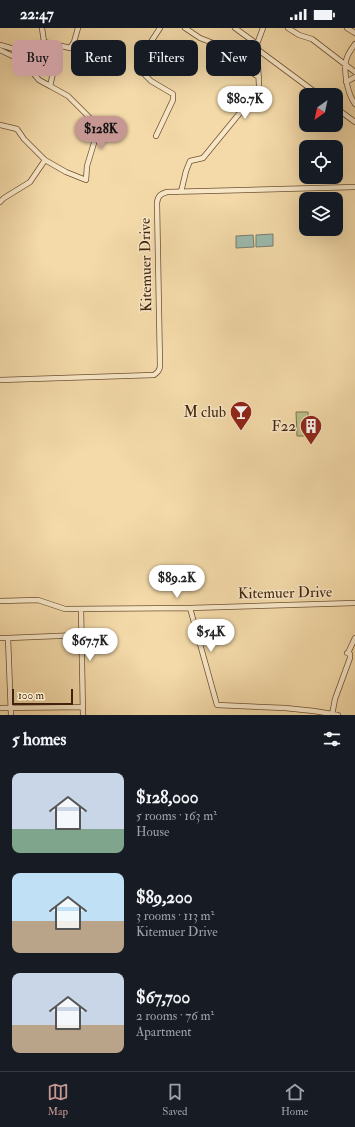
<!DOCTYPE html>
<meta charset="utf-8">
<style>
:root{--surface:#171b24;--page:#20242c;--text:#f1f3f6;--muted:#9ea1a6;--line:#363941;--accent:#c59692}
body{margin:0;font-family:"IM FELL Double Pica",serif;background:var(--page);color:var(--text);height:100vh;display:flex;flex-direction:column;font-size:15px;white-space:nowrap}
*{box-sizing:border-box;margin:0}
p{font-size:13px;color:var(--muted)}
.icon{flex:none;width:22px;height:22px;fill:none;stroke:currentColor;stroke-width:2;stroke-linecap:round;stroke-linejoin:round}
.map{position:relative;height:687px;overflow:hidden}
.panel{display:flex;flex-direction:column;background:var(--surface);flex:1}
.panel>*{flex:none}
.banner{position:absolute;left:12px;top:12px;width:331px;height:36px;display:flex;gap:8px}
.needle{width:26px;rotate:213deg}
.buttons{position:absolute;left:299px;top:60px;display:grid;gap:8px}
.buttons a{display:grid;place-items:center;width:44px;height:44px;border-radius:8px;background:var(--surface);box-shadow:0 4px 16px #0002;font-size:20px}
.scale{position:absolute;left:12px;bottom:10px;width:61px;box-sizing:border-box;padding-left:4px;border:2px solid #41230d;border-top:0;font-size:11px;line-height:14px;white-space:nowrap;color:#41230d;-webkit-text-stroke:3px #f8e7c7;paint-order:stroke}
.price{position:absolute;translate:-50% -34px;padding:0 9px;border-radius:14px;background:#fff;color:#222;font-size:13px;line-height:26px;filter:drop-shadow(0 1px 2px #0008)}
.price::after{content:'';position:absolute;left:50%;top:24px;width:12px;height:9px;margin-left:-6px;background:inherit;clip-path:polygon(0 0,100% 0,50% 100%)}
.price.active{background:var(--accent);color:#111}
ul{padding:0;list-style:none}
li{display:flex;align-items:center;gap:12px;height:100px;padding:0 12px}
li span{display:grid;place-items:center;flex:none;width:112px;height:80px;border-radius:8px;color:#555}
li>.icon{margin-inline-start:auto}
span .icon{width:48px;height:48px;fill:#fffc;stroke-width:1}
li b{font-size:17px}
h2{display:flex;justify-content:space-between;align-items:center;height:48px;padding:0 12px;font-size:17px}
.tag{padding:0 14px;border-radius:8px;background:var(--surface);box-shadow:0 4px 16px #0002;font-size:14px;line-height:36px}
.tag.active{background:var(--accent);color:#111}
.status{display:flex;justify-content:space-between;align-items:center;height:28px;padding:0 20px;background:var(--surface);direction:ltr}
.status svg{height:11px;fill:currentColor}
.menu{display:flex;justify-content:space-around;align-items:center;height:56px;border-top:1px solid var(--line);background:var(--surface);font-size:11px;color:var(--muted)}
.menu a{display:grid;justify-items:center;gap:2px}
.menu .active{color:var(--accent)}
.map>svg:first-child{display:block}
.green{fill:#bac089;stroke:#7e724b}
.water{fill:#9cbaae;stroke:#787e6e}
.lines{fill:none;stroke-linecap:round;stroke-linejoin:round}
.street-casing{stroke:#6e5134;stroke-width:6}
.street{stroke:#f8e7c7;stroke-width:4.5}
.labels{text-anchor:middle;dominant-baseline:central;stroke-width:3;stroke-linejoin:round;paint-order:stroke}
.street-label{font-size:15px;fill:#41230d;stroke:#f8e7c7}
.poi-label{font-size:15px;fill:#41230d;stroke:#f8e7c7;text-anchor:end}
</style>
<div class="status"><b>22:47</b><svg viewBox="0 0 49 12"><path d="M0 12V9h3v3zM5 12V6h3v6zM10 12V3h3v9zM15 12V0h3v12zM26 1h20v11H26zM47 4h2v5h-2z"/></svg></div>
<div class="map">
<svg width="355" height="687" viewBox="0 0 355 687">
<rect width="100%" height="100%" fill="#f4daa9"/>
<filter id="stains"><feTurbulence type="fractalNoise" baseFrequency=".005" numOctaves="4"/><feColorMatrix values="0 0 0 0 .2 0 0 0 0 .09 0 0 0 0 .02 0 0 0 .5 -.17"/></filter>
<radialGradient id="worn" r=".72"><stop offset=".6" stop-color="#630" stop-opacity="0"/><stop offset="1" stop-color="#630" stop-opacity=".3"/></radialGradient>
<path class="green" d="M296,384H308L309,408H297Z"/>
<path class="water" d="M273,206V218L256,219V207Z
M253,207L254,219L236,220V208Z"/>
<g class="lines">
<g class="street-casing">
<path id="street" d="M185,0L200,10L218,17L222,27L225,29L259,49
M235,0L257,16
M288,0L299,7L312,11L355,44
M347,0L355,5
M355,16C353,19 350,23 348,27C342,39 347,65 355,76
M0,17L14,21L34,18L44,14L70,20L74,14L78,0
M257,21L319,67
M0,22L23,33L39,52L50,58
M346,54L355,49
M336,80L355,94
M0,97L17,101L24,111L45,132L66,144L86,152L87,138L97,105L93,93L68,68L50,58L54,41L44,14L42,0
M156,108L173,72V66L151,53L143,45L144,35L141,32L143,26L160,0
M181,164L186,143L190,133L203,130L239,86L254,71L258,64L259,58L257,16L263,0
M0,174L4,170L30,154L45,132
M0,352L154,347C158,344 160,342 160,337L157,175C158,168 160,166 167,164L355,159
M0,573L38,572L65,581L190,580L355,575
M190,580L217,677L285,680L314,683L338,687
M81,581L83,687
M0,610H8L11,687
M8,610L81,607
M348,625L355,610
M0,680L83,679
M332,687L335,671L350,630V626L347,625"/>
</g>
<use href="#street" class="street"/>
</g>
<defs>
<g id="bar-pin" transform="scale(1.15)"><path d="M0 17L-7.5 6A9.5 9.5 0 1 1 7.5 6Z" fill="#8f2418" stroke="#f8e7c7"/><path d="M-6-5H6L.8 .8V4.5H3.5V6h-7V4.5H-.8V.8Z" fill="#fff"/></g>
<g id="building-pin" transform="scale(1.15)"><path d="M0 17L-7.5 6A9.5 9.5 0 1 1 7.5 6Z" fill="#8f2418" stroke="#f8e7c7"/><path d="M-4-6H4V6H1V3H-1V6H-4ZM-2.5-4.3h1.7v1.8h-1.7ZM.8-4.3h1.7v1.8H.8ZM-2.5-1h1.7V.8h-1.7ZM.8-1h1.7V.8H.8Z" fill="#fff"/></g>
</defs>
<g fill-rule="evenodd">
<use href="#bar-pin" x="241" y="384"/>
<use href="#building-pin" x="311" y="398"/>
</g>
<g class="labels">
<g class="street-label">
<text transform="translate(146 237) rotate(-91)">Kitemuer Drive</text>
<text transform="translate(285 565) rotate(-1)">Kitemuer Drive</text>
</g>
<g class="poi-label">
<text x="226" y="384">M club</text>
<text x="296" y="398">F22</text>
</g>
</g>
<rect width="100%" height="100%" filter="url(#stains)"/>
<rect width="100%" height="100%" fill="url(#worn)"/>
</svg>
<div class="buttons">
<a><svg class="needle" viewBox="-14 -14 28 28"><path d="M0-13l5 13h-10z" fill="#e53935"/><path d="M0 13l5-13h-10z" fill="#9ea1a6"/></svg></a>
<a><svg class="icon" aria-label="locate" viewBox="0 0 24 24"><circle cx="12" cy="12" r="6"/><path d="M12 2v4M12 18v4M2 12h4M18 12h4"/></svg></a>
<a><svg class="icon" aria-label="layers" viewBox="0 0 24 24"><path d="M12 4l9 5-9 5-9-5zM3 14l9 5 9-5"/></svg></a>
</div>
<div class="scale">100 m</div>
<b class="price" style="left:245px;top:92px">$80.7K</b>
<b class="price active" style="left:101px;top:122px">$128K</b>
<b class="price" style="left:177px;top:571px">$89.2K</b>
<b class="price" style="left:211px;top:625px">$54K</b>
<b class="price" style="left:90px;top:634px">$67.7K</b>
<div class="banner">
<a class="tag active">Buy</a>
<a class="tag">Rent</a>
<a class="tag">Filters</a>
<a class="tag">New</a>
</div>
</div>
<section class="panel">
<h2>5 homes<svg class="icon" aria-label="filters" viewBox="0 0 24 24"><path d="M4 7h16M4 17h16"/><circle cx="9" cy="7" r="2"/><circle cx="15" cy="17" r="2"/></svg></h2>
<ul>
<li><span style="background:linear-gradient(#c9d6e8 70%,#7fa58c 0)"><svg class="icon" aria-label="home" viewBox="0 0 24 24"><path d="M3 11l9-7 9 7M6 9v11h12V9"/></svg></span><div><b>$128,000</b><p>5 rooms · 163 m²</p><p>House</p></div></li>
<li><span style="background:linear-gradient(#bfe0f5 60%,#b9a48a 0)"><svg class="icon" aria-label="home" viewBox="0 0 24 24"><path d="M3 11l9-7 9 7M6 9v11h12V9"/></svg></span><div><b>$89,200</b><p>3 rooms · 113 m²</p><p>Kitemuer Drive</p></div></li>
<li><span style="background:linear-gradient(#c9d6e8 65%,#b9a48a 0)"><svg class="icon" aria-label="home" viewBox="0 0 24 24"><path d="M3 11l9-7 9 7M6 9v11h12V9"/></svg></span><div><b>$67,700</b><p>2 rooms · 76 m²</p><p>Apartment</p></div></li>
</ul>
</section>
<nav class="menu">
<a class="active"><svg class="icon" aria-label="map" viewBox="0 0 24 24"><path d="M3 6l6-2 6 2 6-2v14l-6 2-6-2-6 2zM9 4v14M15 6v14"/></svg>Map</a>
<a><svg class="icon" aria-label="saved" viewBox="0 0 24 24"><path d="M7 4h10v16l-5-4-5 4z"/></svg>Saved</a>
<a><svg class="icon" aria-label="home" viewBox="0 0 24 24"><path d="M3 11l9-7 9 7M6 9v11h12V9"/></svg>Home</a>
</nav>
